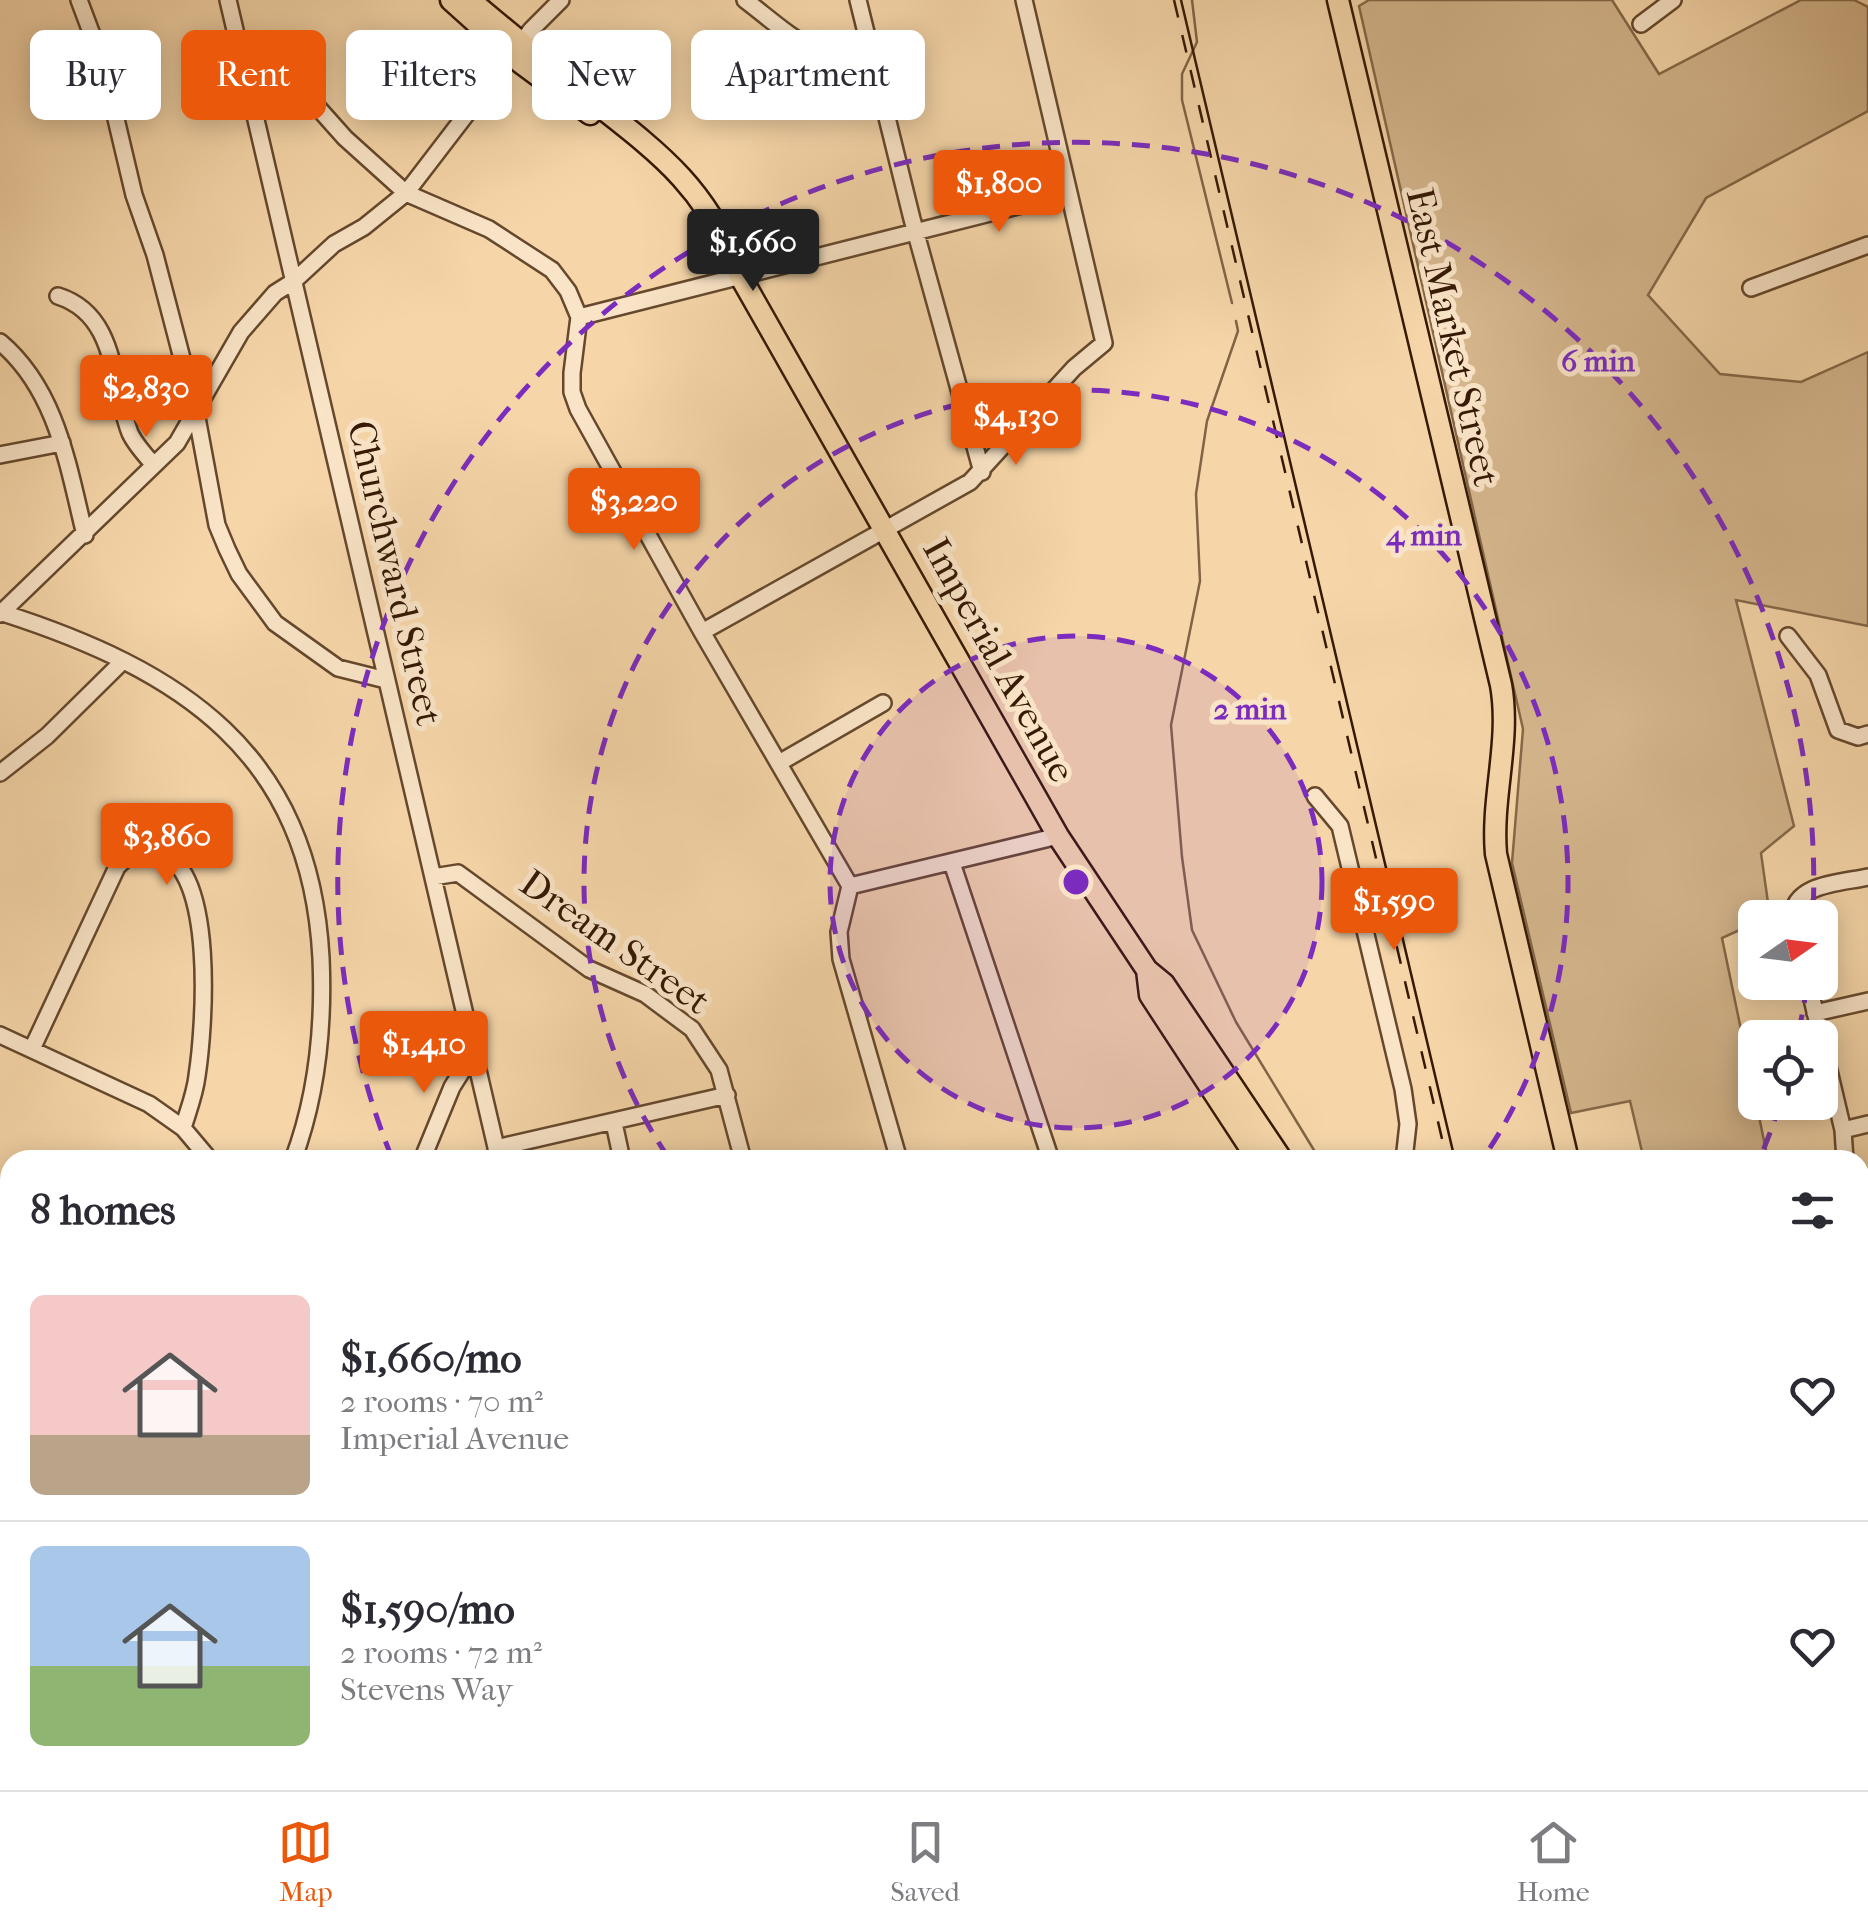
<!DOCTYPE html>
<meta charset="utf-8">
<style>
:root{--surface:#fff;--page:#f2f2f3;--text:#2b2b33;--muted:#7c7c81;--line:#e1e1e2;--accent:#ea580c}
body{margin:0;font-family:"IM FELL French Canon",serif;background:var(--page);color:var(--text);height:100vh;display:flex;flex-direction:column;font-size:38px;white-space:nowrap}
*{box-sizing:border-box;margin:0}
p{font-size:32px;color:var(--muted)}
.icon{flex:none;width:55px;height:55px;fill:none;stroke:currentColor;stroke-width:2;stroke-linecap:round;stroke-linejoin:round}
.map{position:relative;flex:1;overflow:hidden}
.side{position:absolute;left:0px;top:1150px;width:1870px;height:640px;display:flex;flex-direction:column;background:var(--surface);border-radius:30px 30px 0 0;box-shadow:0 5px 25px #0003}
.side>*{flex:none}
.banner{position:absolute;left:30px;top:30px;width:1000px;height:90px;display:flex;gap:20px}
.needle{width:65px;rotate:76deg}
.tools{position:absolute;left:1738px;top:900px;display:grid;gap:20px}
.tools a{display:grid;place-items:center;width:100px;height:100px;border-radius:15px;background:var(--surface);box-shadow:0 5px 25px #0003;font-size:50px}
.price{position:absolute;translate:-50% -85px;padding:0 22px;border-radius:10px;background:var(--accent);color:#fff;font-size:32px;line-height:65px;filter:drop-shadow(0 2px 5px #0008)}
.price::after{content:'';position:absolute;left:50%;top:60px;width:30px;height:22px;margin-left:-15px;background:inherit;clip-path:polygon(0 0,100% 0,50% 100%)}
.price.active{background:#222;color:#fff}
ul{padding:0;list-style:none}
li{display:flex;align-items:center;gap:30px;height:250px;padding:0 30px}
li+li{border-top:2px solid var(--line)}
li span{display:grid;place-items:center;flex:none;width:280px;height:200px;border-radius:15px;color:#555}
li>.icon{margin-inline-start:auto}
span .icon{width:120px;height:120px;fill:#fffc;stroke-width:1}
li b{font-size:42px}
h2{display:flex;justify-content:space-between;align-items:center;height:120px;padding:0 30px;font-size:42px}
.chip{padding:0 35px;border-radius:15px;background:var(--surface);box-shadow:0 5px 25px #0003;font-size:35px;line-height:90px}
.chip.active{background:var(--accent);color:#fff}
.tab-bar{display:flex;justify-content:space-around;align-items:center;height:140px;border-top:2px solid var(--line);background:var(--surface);font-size:28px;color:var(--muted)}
.tab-bar a{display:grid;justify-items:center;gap:5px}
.tab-bar .active{color:var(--accent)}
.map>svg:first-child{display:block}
.green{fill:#d5b68d;stroke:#856848;stroke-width:2.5}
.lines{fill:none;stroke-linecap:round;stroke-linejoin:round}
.stream{stroke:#816445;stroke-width:2.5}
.minor-casing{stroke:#65482d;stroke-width:20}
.major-casing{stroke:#351904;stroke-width:25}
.minor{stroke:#f9e4c7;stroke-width:15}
.major{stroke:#f6d6a9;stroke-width:20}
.tram{stroke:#351904;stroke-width:2.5}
.rail{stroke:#351904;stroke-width:2.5;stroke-dasharray:18 18;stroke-linecap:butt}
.ring{fill:none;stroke:#7b2cbf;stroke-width:5;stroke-dasharray:18 12}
.labels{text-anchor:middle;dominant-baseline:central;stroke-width:10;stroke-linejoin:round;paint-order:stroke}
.street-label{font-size:38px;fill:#351904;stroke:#f9e4c7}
.centre{fill:#7b2cbf;stroke:#f9e4c7;stroke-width:5}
.ring-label{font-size:30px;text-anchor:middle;font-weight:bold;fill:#7b2cbf;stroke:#f9e4c7;stroke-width:10;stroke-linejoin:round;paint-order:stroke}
</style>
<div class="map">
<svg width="1868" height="1790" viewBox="0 0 1868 1790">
<rect width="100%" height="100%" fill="#f6d6a9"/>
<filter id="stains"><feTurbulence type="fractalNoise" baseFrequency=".002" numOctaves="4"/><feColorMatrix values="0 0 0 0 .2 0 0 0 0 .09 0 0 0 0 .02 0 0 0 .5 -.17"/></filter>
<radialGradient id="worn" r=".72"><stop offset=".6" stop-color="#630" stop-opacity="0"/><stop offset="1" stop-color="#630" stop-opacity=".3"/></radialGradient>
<path class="green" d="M1369,0H1612L1659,74L1801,0H1854L1868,7V111L1706,198L1648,295L1720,374L1801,382L1868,352V626L1736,600L1794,826L1761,853L1770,917L1755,918V923L1722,938L1768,1160H1644L1630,1101L1571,1113L1512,863L1523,729L1359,6Z
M1868,1189V1362L1860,1363V1192Z
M385,1780H585L587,1790H388Z"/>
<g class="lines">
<path class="stream" d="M1192,0L1197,42L1182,74V100L1232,303
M1236,321L1238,331L1207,421L1196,494L1200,581L1171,725L1182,857L1192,930L1236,1022L1320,1160
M1625,1780L1628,1790"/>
<g class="minor-casing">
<path id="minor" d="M79,0L103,64L134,195L155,255L196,412L217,525L227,549L239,574L275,623L338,668L386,680
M228,0L499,1160
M745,0C785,30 817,66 871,56
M858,0L912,219L982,472
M1641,24L1673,0
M238,41H254L271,55L345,138L406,193L489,229L552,270L568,291L579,317L572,373V392L578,409L702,632L850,886L839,932L841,959L899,1160
M1751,288L1868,245
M58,296C118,315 111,384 130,433C135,444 145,455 153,464
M579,317L1069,193
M0,342C57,390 68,466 85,535
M0,455L62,443
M0,612C181,670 310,752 321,958C324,1026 317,1096 293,1160
M0,614L177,443L241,332L275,293L294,281L334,244L364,227L406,193L531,30L561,0
M702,632L970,482L1074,368L1104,343L1024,0
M1788,636L1818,675L1838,730L1858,737L1868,734
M779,763L883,703
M0,773L47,736L123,661
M1315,796L1340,826L1403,1089L1408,1124L1404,1160
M952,863L1051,1160
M433,877L458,873L589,969L645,994L692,1029L719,1070L743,1160
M850,886L1058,836
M1793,918C1792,883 1842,883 1868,877
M1808,982L1843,1130L1845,1160
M1815,1013L1868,1001
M0,1035L149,1104L183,1128L210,1160
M32,1049L117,867C128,855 142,848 158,852C217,867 204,1030 197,1076C195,1094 188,1111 183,1128
M614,1123L622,1160
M1843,1130L1868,1124
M496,1148L727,1095
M422,1160L452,1087L472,1055
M0,1192L10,1197
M0,1325L10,1323
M1860,1433L1868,1431
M0,1445L10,1443
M1860,1497L1868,1530
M0,1570L10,1567
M1860,1594L1868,1592
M1860,1716L1868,1714
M87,1780L89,1790
M212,1780L214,1790
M1051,1790H1118
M1146,1790V1780
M1445,1790V1780"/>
</g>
<g class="major-casing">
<path id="major" d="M451,0L521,63L590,114
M470,0C511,35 552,68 594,102C662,155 708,190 739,274L1058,836L1147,970L1164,984L1282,1160
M1338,0L1501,685C1511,741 1491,797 1496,854L1568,1160
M1147,970L1150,995L1258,1160
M1573,1780L1577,1790
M1644,1780L1646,1790
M623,1790L629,1780
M640,1790L646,1780"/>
</g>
<use href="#minor" class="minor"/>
<use href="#major" class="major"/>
<path class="tram" d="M1181,0L1455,1160
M1609,1780L1612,1790"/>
<path class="rail" d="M1174,0L1447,1160
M1602,1780L1606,1790"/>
</g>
<circle cx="1076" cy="882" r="246" fill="#7b2cbf" fill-opacity=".12"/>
<g class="ring">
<circle cx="1076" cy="882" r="246"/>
<path d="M668 1157A492 492 0 1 1 1484 1157"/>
<path d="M1807 985A738 738 0 0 1 1798 1035M1780 1104A738 738 0 0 1 1760 1158M392 1158A738 738 0 1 1 1813 914"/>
</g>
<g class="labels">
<g class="street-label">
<text transform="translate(1453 337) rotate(77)">East Market Street</text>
<text transform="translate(395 573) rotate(77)">Churchward Street</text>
<text transform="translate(999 660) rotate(61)">Imperial Avenue</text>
<text transform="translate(615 942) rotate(35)">Dream Street</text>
</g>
</g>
<circle cx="1076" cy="882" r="15" class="centre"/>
<g class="ring-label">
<text x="1598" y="371">6 min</text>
<text x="1424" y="545">4 min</text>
<text x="1250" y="719">2 min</text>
</g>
<rect width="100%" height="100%" filter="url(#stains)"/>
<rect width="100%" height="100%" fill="url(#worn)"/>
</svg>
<div class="tools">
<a><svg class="needle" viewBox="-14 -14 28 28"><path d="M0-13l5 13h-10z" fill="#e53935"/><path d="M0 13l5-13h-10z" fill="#7c7c81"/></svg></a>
<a><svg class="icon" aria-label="locate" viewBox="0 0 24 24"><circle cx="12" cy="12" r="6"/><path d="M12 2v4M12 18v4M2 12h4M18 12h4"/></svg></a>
</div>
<b class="price" style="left:999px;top:235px">$1,800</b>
<b class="price active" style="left:753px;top:294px">$1,660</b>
<b class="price" style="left:146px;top:440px">$2,830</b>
<b class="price" style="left:1016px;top:468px">$4,130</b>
<b class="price" style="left:634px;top:553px">$3,220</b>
<b class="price" style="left:167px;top:888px">$3,860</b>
<b class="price" style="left:1394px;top:953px">$1,590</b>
<b class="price" style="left:424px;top:1096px">$1,410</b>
<div class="banner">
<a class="chip">Buy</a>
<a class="chip active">Rent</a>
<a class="chip">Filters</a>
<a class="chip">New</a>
<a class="chip">Apartment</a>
</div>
<section class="side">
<h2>8 homes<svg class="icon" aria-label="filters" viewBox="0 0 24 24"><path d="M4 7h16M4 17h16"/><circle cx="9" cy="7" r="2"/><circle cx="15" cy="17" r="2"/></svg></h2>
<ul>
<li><span style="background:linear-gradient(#f6c9c9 70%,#b9a48a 0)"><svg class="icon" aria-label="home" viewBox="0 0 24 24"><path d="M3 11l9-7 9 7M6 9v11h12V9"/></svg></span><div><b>$1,660/mo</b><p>2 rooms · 70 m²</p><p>Imperial Avenue</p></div><svg class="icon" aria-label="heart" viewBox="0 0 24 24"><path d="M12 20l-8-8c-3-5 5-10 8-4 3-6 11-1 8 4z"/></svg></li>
<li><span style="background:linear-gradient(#a9c7e8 60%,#8fb573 0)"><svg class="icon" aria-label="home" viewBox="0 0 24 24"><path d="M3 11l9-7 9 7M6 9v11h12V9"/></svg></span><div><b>$1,590/mo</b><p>2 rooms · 72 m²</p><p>Stevens Way</p></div><svg class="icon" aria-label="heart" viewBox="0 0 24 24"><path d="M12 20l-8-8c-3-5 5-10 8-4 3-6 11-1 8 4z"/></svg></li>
</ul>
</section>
</div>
<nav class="tab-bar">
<a class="active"><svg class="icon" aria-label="map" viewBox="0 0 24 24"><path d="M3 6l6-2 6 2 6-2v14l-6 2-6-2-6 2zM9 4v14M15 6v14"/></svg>Map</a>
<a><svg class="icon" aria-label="saved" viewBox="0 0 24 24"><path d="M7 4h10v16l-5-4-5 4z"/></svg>Saved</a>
<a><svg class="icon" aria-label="home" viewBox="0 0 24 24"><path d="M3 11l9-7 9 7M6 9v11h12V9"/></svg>Home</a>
</nav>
